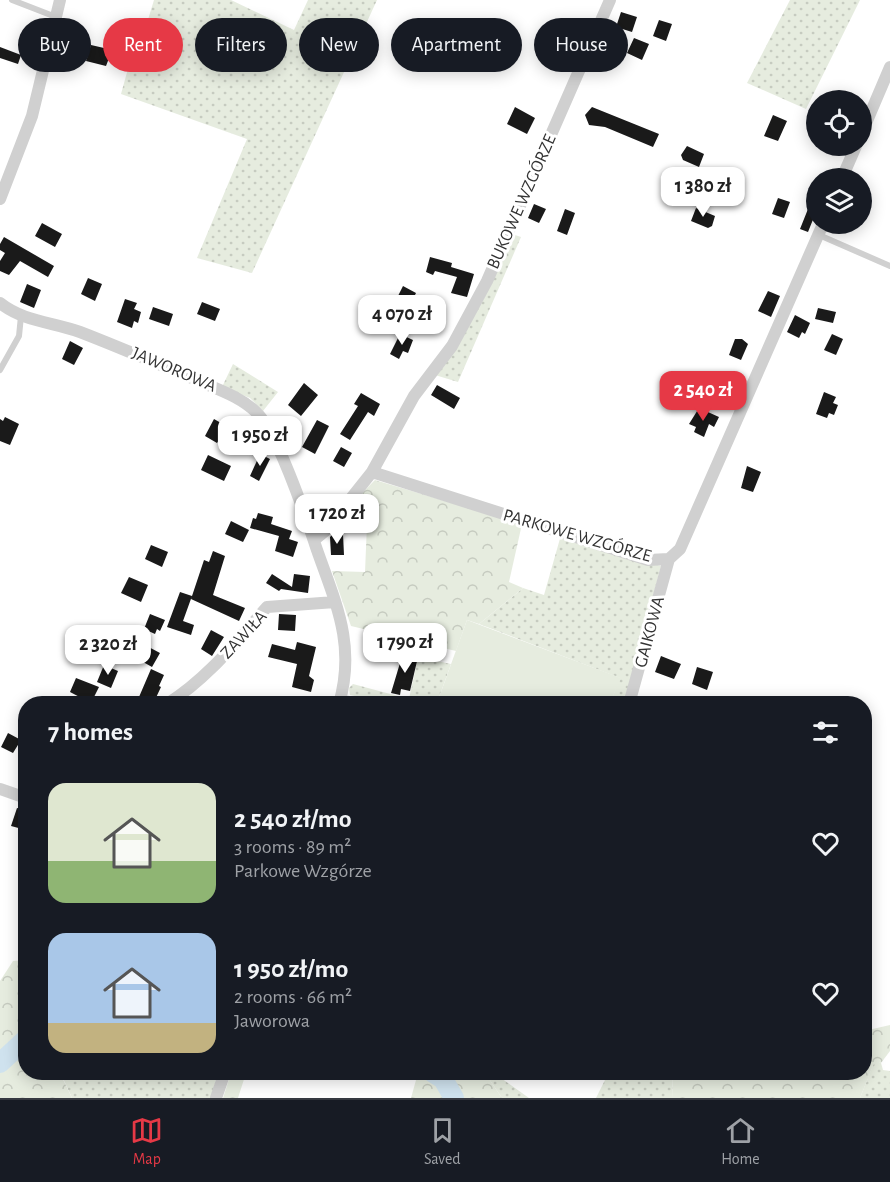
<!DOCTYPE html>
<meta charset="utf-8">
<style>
:root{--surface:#171b24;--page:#20242c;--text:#f1f3f6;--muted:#9ea1a6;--line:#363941;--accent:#e63946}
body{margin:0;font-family:"Alegreya Sans",sans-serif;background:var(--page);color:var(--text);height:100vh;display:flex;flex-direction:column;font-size:22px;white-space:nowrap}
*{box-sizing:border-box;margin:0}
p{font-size:20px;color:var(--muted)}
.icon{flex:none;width:33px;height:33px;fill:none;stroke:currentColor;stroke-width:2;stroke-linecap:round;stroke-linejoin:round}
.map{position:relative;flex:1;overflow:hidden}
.details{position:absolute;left:18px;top:696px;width:854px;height:384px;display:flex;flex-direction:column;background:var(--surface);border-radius:24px;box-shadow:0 3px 15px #0003}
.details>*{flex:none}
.banner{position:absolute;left:18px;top:18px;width:855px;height:54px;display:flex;gap:12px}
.fabs{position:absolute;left:806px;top:90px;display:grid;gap:12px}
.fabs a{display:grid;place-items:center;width:66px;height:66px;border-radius:50%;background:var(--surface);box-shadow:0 3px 15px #0003;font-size:30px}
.price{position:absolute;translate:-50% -51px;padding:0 14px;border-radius:12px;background:#fff;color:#222;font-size:20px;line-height:39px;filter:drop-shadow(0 2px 3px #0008)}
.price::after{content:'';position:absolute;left:50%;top:36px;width:18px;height:14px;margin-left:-9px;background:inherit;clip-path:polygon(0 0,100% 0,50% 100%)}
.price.on{background:var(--accent);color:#fff}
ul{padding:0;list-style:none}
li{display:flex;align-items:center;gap:18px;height:150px;padding:0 30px}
li span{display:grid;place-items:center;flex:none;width:168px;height:120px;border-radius:18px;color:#555}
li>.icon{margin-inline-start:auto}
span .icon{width:72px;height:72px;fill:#fffc;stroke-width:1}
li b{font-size:26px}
h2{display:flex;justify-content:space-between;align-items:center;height:72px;padding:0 30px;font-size:26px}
.tag{padding:0 21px;border-radius:27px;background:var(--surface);box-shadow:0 3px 15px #0003;font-size:21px;line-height:54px}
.tag.on{background:var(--accent);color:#fff}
.menu{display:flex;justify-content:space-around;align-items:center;height:84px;border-top:2px solid var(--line);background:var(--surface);font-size:16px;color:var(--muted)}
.menu a{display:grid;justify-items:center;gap:3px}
.menu .on{color:var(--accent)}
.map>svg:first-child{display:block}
.grass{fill:url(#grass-dots)}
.forest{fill:url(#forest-crowns)}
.pitch{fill:#e6ecdf}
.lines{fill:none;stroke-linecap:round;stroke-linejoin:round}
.river{stroke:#cfe2ee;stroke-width:20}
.building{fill:#1a1a1a}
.service{stroke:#d0d0d0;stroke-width:6}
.minor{stroke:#d0d0d0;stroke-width:12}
.labels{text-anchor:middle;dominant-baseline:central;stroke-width:6;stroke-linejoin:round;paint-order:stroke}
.street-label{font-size:18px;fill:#333;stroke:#fff}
</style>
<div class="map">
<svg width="890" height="1098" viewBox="0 0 890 1098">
<defs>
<pattern id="grass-dots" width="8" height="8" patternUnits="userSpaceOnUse" patternTransform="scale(1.5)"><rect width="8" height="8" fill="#e6ecdf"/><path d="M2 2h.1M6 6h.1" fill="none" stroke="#c6cbc0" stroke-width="1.8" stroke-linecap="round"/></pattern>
<pattern id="forest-crowns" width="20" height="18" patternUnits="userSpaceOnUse" patternTransform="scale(1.5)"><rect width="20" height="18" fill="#e6ecdf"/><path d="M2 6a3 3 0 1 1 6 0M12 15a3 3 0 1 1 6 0" fill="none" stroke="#c6cbc0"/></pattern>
</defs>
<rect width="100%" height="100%" fill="#fff"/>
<path class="grass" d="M154,0H231L294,30L308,0H377L252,273L197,258L247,139L121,94L134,47L139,49Z
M790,0H860L806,109L747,83Z
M515,235L521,237L458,382L435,375L483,300Z
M233,364L278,392L263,411L250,398L222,387Z
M561,535L661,566L625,703H610L620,678L479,624L523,588L544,595Z
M418,657L451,664L437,703H387L350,695L349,688L353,684L409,699Z
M875,1060L881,1063L883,1070L890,1071V1098H860Z
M60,1072L218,1073L211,1098H72Z
M485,1073H494L529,1098H502Z
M605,1073H672L673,1098H596L605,1080Z"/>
<path class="forest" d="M375,480L522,524L509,582L523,588L479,624L467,620L456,651L351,626L332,571L365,572L367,524L349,506Z
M25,960L26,1072L60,1073L72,1098H0V981L13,961Z
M890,1025V1051L881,1063L875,1061L860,1098H673L672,1073L864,1072V1031Z
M231,1073H246L238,1098H223Z
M413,1073H485L502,1098H411L416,1080Z"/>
<path class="pitch" d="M467,620L621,678L610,703H437Z"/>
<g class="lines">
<path class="river" d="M0,1063L26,1039
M432,1072L443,1079L454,1098"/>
</g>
<path class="building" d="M621,12L637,17L632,32L616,27Z
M659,20L672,24L666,41L653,36Z
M634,38L649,44L642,60L627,53Z
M91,45L104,48V51L111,53L106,66L86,61Z
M0,47L21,55L18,64L0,58Z
M515,107L535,118L527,134L507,124Z
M592,107L659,134L653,147L605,127L589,125L585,115Z
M773,115L787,121L778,141L764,136Z
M687,146L704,154L699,167L683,160L681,155Z
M778,198L790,202L784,218L772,214Z
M534,204L546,209L539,223L528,218Z
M696,208L715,216L712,226L708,228L691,221Z
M565,209L575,213L567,235L557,231Z
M808,209L816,212L808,232L800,229Z
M42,223L62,234L55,247L35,236Z
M4,237L54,266L48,277L20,261L9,275L0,271V261L5,253L0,250V244Z
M430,257L452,263L451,267L474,274L467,297L451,293L457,277L435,271L433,275L426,272Z
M88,278L102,284L95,301L81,294Z
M27,284L41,290L34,308L20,302Z
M403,286L416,293L408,309L395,302Z
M768,291L780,296L771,317L758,311Z
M125,299L137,303L134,309L141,312L138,323L134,321L132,328L117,322Z
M202,302L220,309L215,321L197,314Z
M153,307L173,314L169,326L149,319Z
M818,308L836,312L833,323L815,319Z
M795,315L810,323L805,334L802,332L799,338L787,332Z
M400,334L413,340L408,353L403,351L399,359L390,354Z
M832,334L843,339L836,355L824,350Z
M735,339H742L748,344L741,360L729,355Z
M70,341L83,348L74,365L62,359Z
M304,383L318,395L301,416L288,405Z
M437,385L460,398L454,409L431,395Z
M824,392L836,397L833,403L838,405L834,415L829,413L827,418L816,414Z
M361,393L380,404L374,416L368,412L350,440L340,434L358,406L354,404Z
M699,408L719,417L714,427L709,424L704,437L694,432L696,427L689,424Z
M5,417L19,424L10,445L0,441V419L3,421Z
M214,419L228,427L217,443L205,436Z
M317,420L329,426L315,454L302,447Z
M341,447L352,453L344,467L333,461Z
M260,454L270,459L259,481L250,476Z
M208,455L231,466L224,481L201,470Z
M747,466L761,472L753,492L741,488Z
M258,513L273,517L271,524L292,531L289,539L298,542L293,557L275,551L279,536L250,528L253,518L256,519Z
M231,521L249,530L243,542L225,534Z
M333,534H343L344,555H331L330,537Z
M151,545L168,552L162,567L145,559Z
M213,551L225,556L213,595L245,608L239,621L191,599L204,560L209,562Z
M272,574L292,587L294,574L310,576L308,593L281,589L279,591L266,583Z
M129,577L148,585L141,602L121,593Z
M180,592L192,596L183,621L194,625L191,635L167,627Z
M150,614L165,620L160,631L157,629L155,634L144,629Z
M279,614L296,615L295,631L278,630Z
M211,630L224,637L212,656L201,649Z
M297,642L316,647L309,676L314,680L311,692L292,687L297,664L268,657L272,644L295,650Z
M143,644L160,653L152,667L136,658Z
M403,653L418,657L410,691L401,689L400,695L391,693Z
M661,656L681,664L674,679L655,672Z
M104,665L118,671L111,688L97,682Z
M697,667L713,672L707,690L692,684Z
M151,669L164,675L159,686L161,687L153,704H136Z
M76,678L99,687L91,703L70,692Z
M8,733L21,740L13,753L1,747Z
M17,808L26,810V830L11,826Z"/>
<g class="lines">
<path class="service" d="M12,0L56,17
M819,235L890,266
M0,370L19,336L21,316"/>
<path class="minor" d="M861,135L890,67
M842,178L856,146
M0,199L32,116L60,0
M0,303C24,322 53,322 80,332C119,347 156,363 194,379C216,389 240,396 257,413C277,432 307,520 317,550C336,604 356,645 339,704
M372,472L648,560L669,559L680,549L823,224
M314,540L325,531L372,472L414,396L452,346L487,281L610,0
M340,700L358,704
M167,704C208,678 235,643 267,607L335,602
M629,704L669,559
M0,789L26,798
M216,1098L225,1072"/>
</g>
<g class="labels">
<g class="street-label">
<text transform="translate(522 202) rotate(-66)">BUKOWE WZGÓRZE</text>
<text transform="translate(174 370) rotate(23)">JAWOROWA</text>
<text transform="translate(577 536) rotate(16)">PARKOWE WZGÓRZE</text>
<text transform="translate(650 632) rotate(-75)">GAIKOWA</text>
<text transform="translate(244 635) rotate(-47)">ZAWIŁA</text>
</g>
</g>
</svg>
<div class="fabs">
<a><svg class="icon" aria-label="locate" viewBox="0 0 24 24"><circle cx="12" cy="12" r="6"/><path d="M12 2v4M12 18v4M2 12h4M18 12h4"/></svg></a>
<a><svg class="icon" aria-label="layers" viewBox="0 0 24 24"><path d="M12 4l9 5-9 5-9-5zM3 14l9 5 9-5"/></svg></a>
</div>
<b class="price" style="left:703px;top:218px">1 380 zł</b>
<b class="price" style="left:402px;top:346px">4 070 zł</b>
<b class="price on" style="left:703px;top:422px">2 540 zł</b>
<b class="price" style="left:260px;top:467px">1 950 zł</b>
<b class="price" style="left:337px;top:545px">1 720 zł</b>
<b class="price" style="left:405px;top:674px">1 790 zł</b>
<b class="price" style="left:108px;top:676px">2 320 zł</b>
<div class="banner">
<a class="tag">Buy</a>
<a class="tag on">Rent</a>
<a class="tag">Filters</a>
<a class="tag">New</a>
<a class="tag">Apartment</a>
<a class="tag">House</a>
</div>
<section class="details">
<h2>7 homes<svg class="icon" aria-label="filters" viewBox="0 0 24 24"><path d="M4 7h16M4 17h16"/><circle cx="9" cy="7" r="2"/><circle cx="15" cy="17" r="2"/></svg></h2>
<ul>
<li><span style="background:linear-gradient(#dfe7d0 65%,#8fb573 0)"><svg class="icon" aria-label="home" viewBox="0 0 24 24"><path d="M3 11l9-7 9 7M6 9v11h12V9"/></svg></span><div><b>2 540 zł/mo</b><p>3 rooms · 89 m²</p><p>Parkowe Wzgórze</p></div><svg class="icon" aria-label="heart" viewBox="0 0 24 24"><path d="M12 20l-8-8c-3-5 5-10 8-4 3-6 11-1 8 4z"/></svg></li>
<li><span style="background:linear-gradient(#a9c7e8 75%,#c2b280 0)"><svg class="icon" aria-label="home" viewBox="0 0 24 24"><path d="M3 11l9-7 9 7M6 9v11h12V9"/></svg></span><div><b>1 950 zł/mo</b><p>2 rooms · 66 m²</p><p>Jaworowa</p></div><svg class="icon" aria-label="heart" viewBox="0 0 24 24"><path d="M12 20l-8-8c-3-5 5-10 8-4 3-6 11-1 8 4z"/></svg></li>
</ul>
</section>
</div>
<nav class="menu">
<a class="on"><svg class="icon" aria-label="map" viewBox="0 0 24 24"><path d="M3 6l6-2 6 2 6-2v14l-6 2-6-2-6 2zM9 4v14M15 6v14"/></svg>Map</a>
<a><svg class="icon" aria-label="saved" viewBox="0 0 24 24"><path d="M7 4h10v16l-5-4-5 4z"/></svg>Saved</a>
<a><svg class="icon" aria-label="home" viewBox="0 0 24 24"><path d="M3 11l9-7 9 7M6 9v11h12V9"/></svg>Home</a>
</nav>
